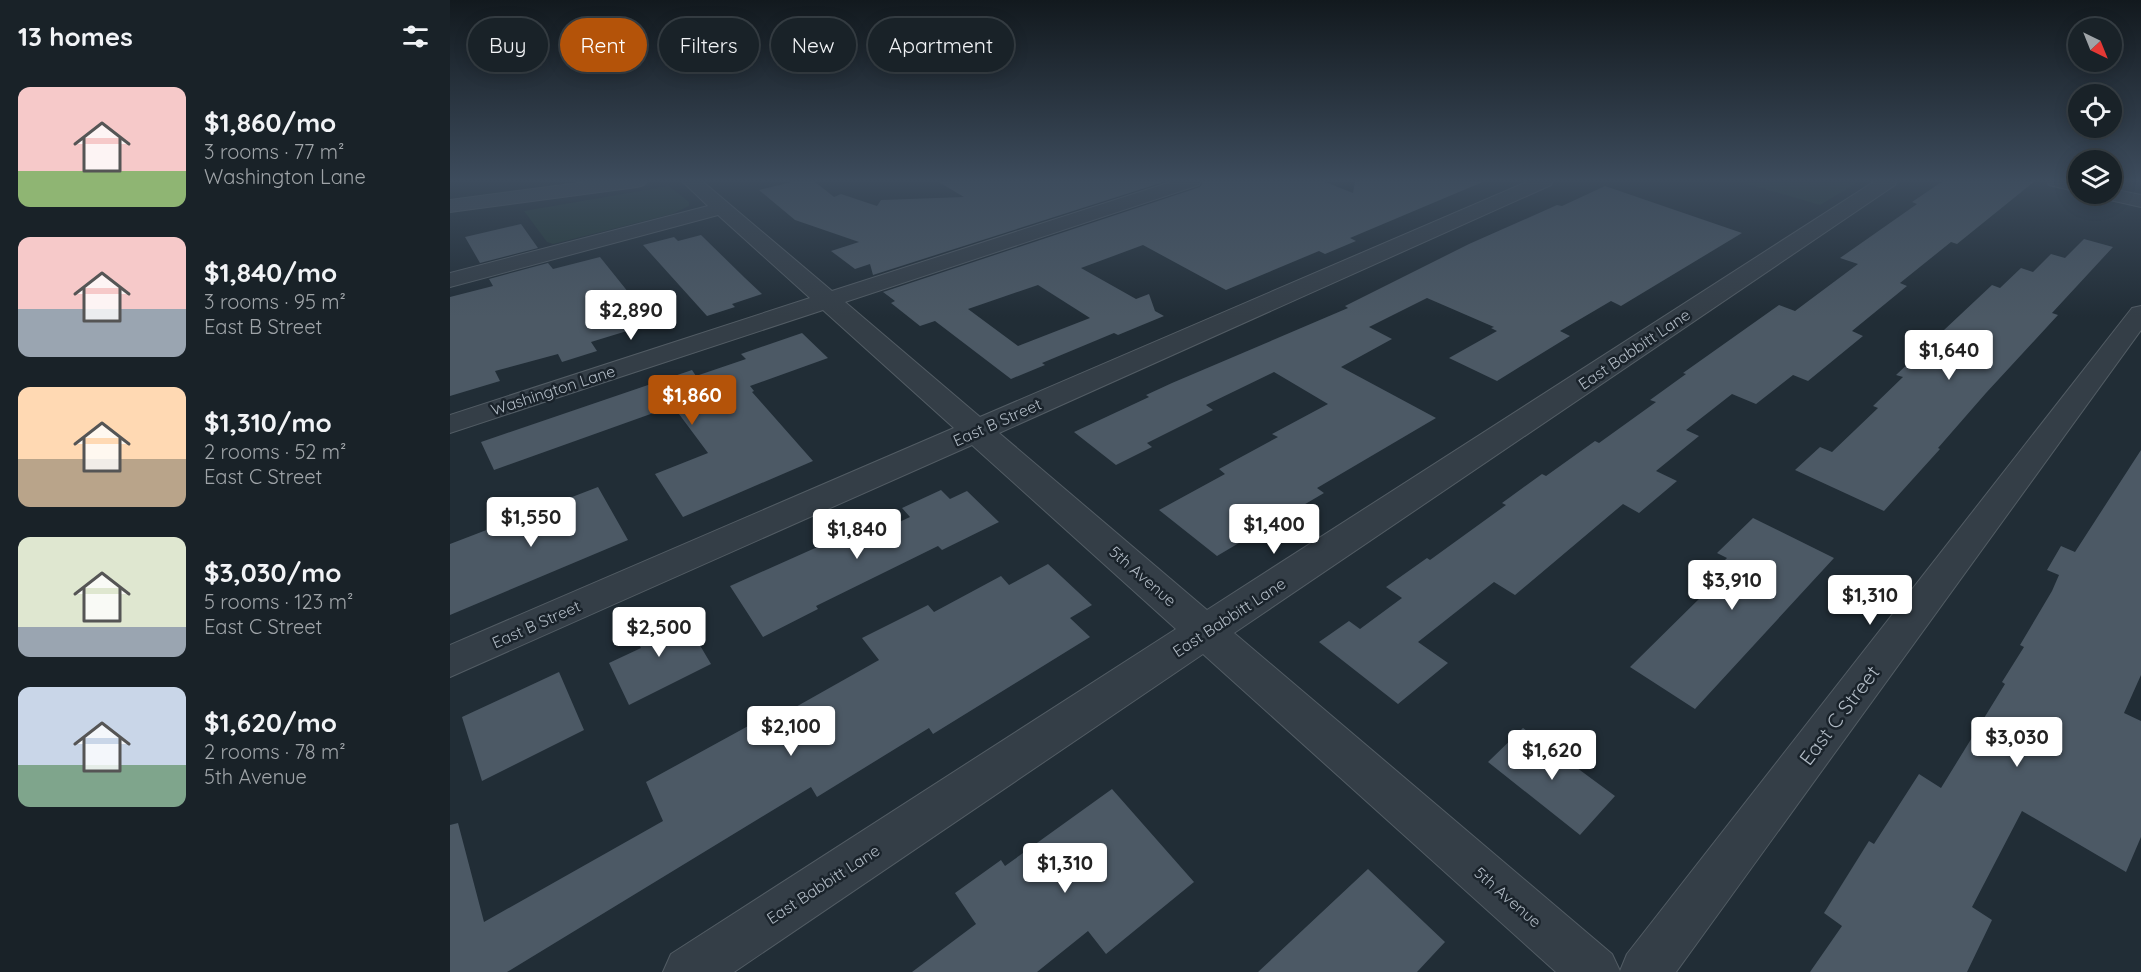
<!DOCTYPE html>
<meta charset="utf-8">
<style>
:root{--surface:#192228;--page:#222a30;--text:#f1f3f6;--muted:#9fa4a8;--line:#373f45;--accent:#b45309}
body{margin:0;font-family:Quicksand,sans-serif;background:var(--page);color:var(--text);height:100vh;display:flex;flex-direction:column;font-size:22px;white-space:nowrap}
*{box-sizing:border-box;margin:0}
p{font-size:20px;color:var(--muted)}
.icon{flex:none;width:33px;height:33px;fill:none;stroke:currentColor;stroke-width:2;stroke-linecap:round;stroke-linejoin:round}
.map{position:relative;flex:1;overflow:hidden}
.side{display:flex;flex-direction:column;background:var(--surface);width:450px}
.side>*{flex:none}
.guide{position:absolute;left:18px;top:18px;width:570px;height:54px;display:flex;gap:12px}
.needle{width:39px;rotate:137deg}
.fabs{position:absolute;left:1618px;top:18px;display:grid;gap:12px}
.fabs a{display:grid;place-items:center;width:54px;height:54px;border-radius:50%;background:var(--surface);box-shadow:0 3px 15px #0003,0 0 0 2px var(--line);font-size:30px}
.price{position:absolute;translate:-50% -51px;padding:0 14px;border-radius:6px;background:#fff;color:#222;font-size:20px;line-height:39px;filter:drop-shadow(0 2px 3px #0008)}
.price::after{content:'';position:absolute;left:50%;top:36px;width:18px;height:14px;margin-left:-9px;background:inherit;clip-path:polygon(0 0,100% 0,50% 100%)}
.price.active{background:var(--accent);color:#fff}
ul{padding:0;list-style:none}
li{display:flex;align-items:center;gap:18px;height:150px;padding:0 18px}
li span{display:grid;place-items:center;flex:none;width:168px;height:120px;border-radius:12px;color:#555}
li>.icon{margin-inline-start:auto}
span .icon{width:72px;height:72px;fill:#fffc;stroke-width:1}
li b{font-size:26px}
h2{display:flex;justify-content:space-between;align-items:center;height:72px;padding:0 18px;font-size:26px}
.tag{padding:0 21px;border-radius:27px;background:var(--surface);box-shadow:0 3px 15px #0003,0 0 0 2px var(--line);font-size:21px;line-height:54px}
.tag.active{background:var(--accent);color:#fff}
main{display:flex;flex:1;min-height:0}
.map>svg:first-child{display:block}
.green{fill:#263b39}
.building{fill:#4c5965;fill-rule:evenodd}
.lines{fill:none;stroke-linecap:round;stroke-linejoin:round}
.street-casing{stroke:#525c64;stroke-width:2}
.secondary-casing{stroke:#525c64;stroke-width:2}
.street{fill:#343e47;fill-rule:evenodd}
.secondary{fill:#434e59;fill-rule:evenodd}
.labels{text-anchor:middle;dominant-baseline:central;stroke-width:5;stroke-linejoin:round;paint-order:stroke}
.street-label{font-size:16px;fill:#afb9c3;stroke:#1a232b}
.near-street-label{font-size:20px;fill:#afb9c3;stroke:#1a232b}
</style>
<main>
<section class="side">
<h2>13 homes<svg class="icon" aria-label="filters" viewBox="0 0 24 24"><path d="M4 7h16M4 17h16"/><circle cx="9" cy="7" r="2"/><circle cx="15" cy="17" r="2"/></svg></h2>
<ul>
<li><span style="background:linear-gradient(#f6c9c9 70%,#8fb573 0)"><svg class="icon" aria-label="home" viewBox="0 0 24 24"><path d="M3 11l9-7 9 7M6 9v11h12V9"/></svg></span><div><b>$1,860/mo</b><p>3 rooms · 77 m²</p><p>Washington Lane</p></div></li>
<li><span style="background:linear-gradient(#f6c9c9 60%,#9aa5b1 0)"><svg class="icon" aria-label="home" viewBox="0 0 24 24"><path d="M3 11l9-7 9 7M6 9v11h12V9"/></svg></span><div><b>$1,840/mo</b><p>3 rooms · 95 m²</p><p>East B Street</p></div></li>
<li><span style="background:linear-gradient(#ffd9b3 60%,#b9a48a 0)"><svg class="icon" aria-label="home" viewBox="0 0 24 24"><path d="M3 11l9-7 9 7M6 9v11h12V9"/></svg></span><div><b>$1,310/mo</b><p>2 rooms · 52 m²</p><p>East C Street</p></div></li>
<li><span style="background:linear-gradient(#dfe7d0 75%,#9aa5b1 0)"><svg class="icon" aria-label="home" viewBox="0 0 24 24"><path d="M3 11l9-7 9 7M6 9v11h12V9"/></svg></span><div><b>$3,030/mo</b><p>5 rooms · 123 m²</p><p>East C Street</p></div></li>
<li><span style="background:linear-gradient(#c9d6e8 65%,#7fa58c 0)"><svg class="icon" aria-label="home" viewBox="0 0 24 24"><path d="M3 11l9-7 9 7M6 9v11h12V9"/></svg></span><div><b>$1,620/mo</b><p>2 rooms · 78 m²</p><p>5th Avenue</p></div></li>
</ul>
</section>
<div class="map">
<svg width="1691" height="972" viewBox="0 0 1691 972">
<rect width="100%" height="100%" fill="#212d36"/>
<path class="green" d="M1287,181H1410L1370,205Z
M219,186L239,202V206L222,214L103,244L97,242L74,211Z"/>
<path class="building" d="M346,181H364L384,197L391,194L427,206L431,200L514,197L487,181H717L423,275L420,264L405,269L381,251L409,242L345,220L309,190Z
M753,181H873L903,193L905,181H1035L900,238L906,241L875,254L869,251L776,290L693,245L631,268L686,299L699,294L705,311L714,316L668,335L664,333L592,363L595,365L561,379L485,321L470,326L441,303L445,301L433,292L750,187ZM588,285L640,318L568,346L518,309Z
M1493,181H1585L1507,244L1501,242L1450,283L1457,286L1402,331L1413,336L1358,381L1343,375L1306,404L1282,394L1236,430L1249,436L1206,471L1227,481L1189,513L1173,504L1065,595L1044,582L968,642L998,663L948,704L869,642L899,621L910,629L952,598L936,587L977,558L980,560L1056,505L1052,503L1092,474L1096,476L1145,441L1149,443L1206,402L1200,400L1236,374L1233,373L1329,305L1345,311L1408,264L1390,258L1467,204L1462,202Z
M1155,186L1292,233L1171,306L1161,301L1110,331L1120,336L1047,381L999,358L1047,331L1041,328L1044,327L977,298L919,327L942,339L891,367L986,418L867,488L874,493L767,556L709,510L775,474L769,469L828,437L822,434L878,404L824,372L756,405L763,410L697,443L702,447L666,465L624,432L699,397L696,395L722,383L898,308L895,306L1019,244L1107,205L1112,206Z
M71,224L88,248L30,263L15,237Z
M251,235L295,278L312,294L282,304L285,307L257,316L193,245L224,237L228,241Z
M1634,239L1663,247L1602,313L1608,315L1536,393L1488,448L1490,449L1434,511L1345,470L1370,447L1382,452L1428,408L1423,406L1453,377L1446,375L1542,285L1550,288L1571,268L1583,272L1601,254L1615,258Z
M150,257L203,323L141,342L147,351L112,362L108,354L45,371L50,381L0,396V297L43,286L39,279L98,263L103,269Z
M352,333L378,358L300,386L304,391L302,392L363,461L233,517L205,474L258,453L223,406L44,470L31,442L242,370L246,376L296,359L291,354Z
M1691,450V675L1674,713L1691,721V837L1676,872L1572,811L1522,907L1542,920L1517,972H1360L1392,926L1374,913L1419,841L1424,844L1469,774L1491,788L1555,684L1552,682L1574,647L1570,645L1602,591L1609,575L1597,570L1611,546L1625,552Z
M148,487L178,540L0,615V544Z
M491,490L500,499L517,491L549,522L492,550L488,546L366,606L368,609L313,637L280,586L401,532L409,541L460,517L452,508Z
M1303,518L1384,558L1245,709L1180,667L1253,595L1245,590L1277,558L1267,553Z
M598,564L642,605L620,618L640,637L483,734L479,728L367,797L361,787L57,972H0V825L8,823L34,922L213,821L196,782L300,725L303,731L429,660L412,638L478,605L484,612L551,576L559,585Z
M229,610L261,664L179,705L159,663L191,648L182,632Z
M109,672L134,730L32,781L12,717Z
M1073,728L1165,796L1130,835L1038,762Z
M662,789L744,882L656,954L638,931L587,972H462L526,924L505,893L551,860L555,866Z
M918,869L995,942L967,972H808Z"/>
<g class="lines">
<g class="street-casing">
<path id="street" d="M232,181H252L382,291L724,181H751L749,185L395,302L530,417L1079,181H1103L1101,185L549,433L757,610L1425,181H1447L1445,185L784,633L1162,954L1170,971L1177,954L1682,308L1691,306V330L1226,972H1106L753,654L284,972H213L221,954L726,629L522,445L0,677V645L504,428L373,310L0,433V415L360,298L268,215L0,287V273L258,206Z
M1597,181H1629V192L1599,185Z
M1662,189L1691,195V207L1651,198L1648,194H1662Z"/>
</g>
<g class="secondary-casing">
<path id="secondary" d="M144,181H197L194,185L187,187L0,212V200Z"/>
</g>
<use href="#street" class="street"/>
<use href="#secondary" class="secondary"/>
</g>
<linearGradient id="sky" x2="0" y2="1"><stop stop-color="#12191e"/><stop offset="0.57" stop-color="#3d4c5d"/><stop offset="1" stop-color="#3d4c5d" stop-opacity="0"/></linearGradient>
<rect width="1691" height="317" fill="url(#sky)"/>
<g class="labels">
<g class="street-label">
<text transform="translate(1184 349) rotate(-34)">East Babbitt Lane</text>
<text transform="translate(103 390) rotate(-18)">Washington Lane</text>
<text transform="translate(547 422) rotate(-24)">East B Street</text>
<text transform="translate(693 576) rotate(41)">5th Avenue</text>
<text transform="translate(779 617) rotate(-33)">East Babbitt Lane</text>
<text transform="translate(86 624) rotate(-24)">East B Street</text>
<text transform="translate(373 884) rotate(-33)">East Babbitt Lane</text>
<text transform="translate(1058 897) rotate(41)">5th Avenue</text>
</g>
<g class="near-street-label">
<text transform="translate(1389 715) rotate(-53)">East C Street</text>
</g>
</g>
</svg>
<div class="fabs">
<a><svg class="needle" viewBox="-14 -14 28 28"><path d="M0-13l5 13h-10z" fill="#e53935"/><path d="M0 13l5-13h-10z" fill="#9fa4a8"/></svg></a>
<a><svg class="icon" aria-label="locate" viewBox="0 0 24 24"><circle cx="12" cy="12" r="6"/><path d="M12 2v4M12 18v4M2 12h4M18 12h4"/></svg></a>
<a><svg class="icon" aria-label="layers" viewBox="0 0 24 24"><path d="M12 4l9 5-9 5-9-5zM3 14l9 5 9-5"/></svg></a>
</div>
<b class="price" style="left:181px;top:341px">$2,890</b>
<b class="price" style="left:1499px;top:381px">$1,640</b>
<b class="price active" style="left:242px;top:426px">$1,860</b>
<b class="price" style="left:81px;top:548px">$1,550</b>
<b class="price" style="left:824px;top:555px">$1,400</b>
<b class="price" style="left:407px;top:560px">$1,840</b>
<b class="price" style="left:1282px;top:611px">$3,910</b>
<b class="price" style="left:1420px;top:626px">$1,310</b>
<b class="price" style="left:209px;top:658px">$2,500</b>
<b class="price" style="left:341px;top:757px">$2,100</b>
<b class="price" style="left:1567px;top:768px">$3,030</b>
<b class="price" style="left:1102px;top:781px">$1,620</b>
<b class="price" style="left:615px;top:894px">$1,310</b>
<div class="guide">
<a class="tag">Buy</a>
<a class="tag active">Rent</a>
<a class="tag">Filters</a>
<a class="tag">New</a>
<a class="tag">Apartment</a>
</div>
</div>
</main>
